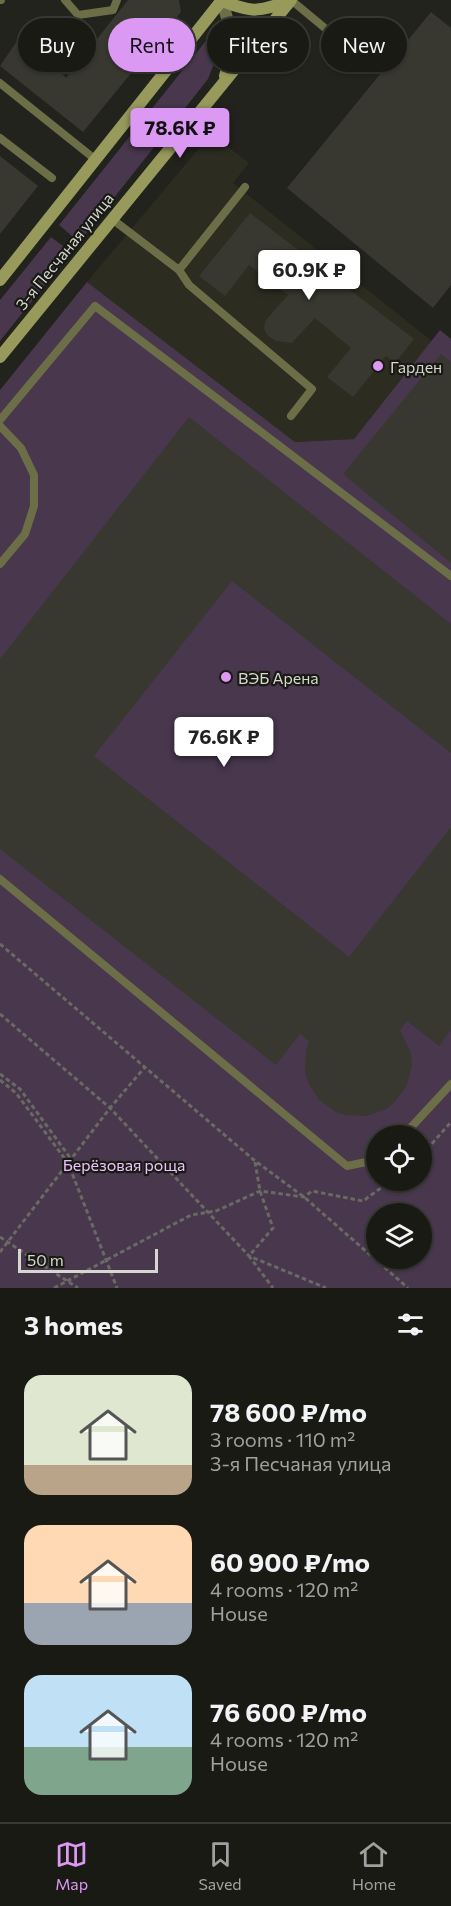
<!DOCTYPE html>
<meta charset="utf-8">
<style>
:root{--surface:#1a1a15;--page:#272722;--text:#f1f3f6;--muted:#9fa1a0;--line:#383834;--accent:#dc99f4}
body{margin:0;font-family:Commissioner,sans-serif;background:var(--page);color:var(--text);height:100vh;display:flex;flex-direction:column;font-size:22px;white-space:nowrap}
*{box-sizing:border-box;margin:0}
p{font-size:20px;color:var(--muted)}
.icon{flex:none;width:33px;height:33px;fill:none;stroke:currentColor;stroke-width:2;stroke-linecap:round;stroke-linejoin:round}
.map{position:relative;height:1288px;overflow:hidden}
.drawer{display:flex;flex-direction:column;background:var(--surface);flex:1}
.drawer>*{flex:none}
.guide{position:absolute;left:18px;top:18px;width:416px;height:54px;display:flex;gap:12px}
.fabs{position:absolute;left:366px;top:1125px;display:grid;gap:12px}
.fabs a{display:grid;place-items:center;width:66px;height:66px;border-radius:50%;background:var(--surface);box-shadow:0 2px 4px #0004,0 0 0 2px var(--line);font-size:30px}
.scale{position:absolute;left:18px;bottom:15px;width:140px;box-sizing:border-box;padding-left:6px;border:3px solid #d7d7d2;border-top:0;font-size:16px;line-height:21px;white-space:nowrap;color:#d7d7d2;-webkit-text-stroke:4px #191a13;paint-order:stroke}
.price{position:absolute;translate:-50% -51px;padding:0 14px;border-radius:6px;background:#fff;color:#222;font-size:20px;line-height:39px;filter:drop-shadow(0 2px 3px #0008)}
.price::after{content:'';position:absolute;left:50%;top:36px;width:18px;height:14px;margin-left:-9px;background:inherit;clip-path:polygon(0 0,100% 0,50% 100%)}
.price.current{background:var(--accent);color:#111}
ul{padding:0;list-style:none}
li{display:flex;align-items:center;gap:18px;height:150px;padding:0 24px}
li span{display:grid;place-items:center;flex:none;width:168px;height:120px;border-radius:18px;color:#555}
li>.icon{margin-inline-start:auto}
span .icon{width:72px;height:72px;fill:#fffc;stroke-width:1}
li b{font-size:26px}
h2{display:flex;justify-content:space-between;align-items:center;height:72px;padding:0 24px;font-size:26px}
.chip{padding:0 21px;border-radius:27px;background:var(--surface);box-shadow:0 2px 4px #0004,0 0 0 2px var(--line);font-size:21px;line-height:54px}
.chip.current{background:var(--accent);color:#111}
.dock{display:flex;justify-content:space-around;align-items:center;height:84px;border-top:2px solid var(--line);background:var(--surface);font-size:16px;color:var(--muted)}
.dock a{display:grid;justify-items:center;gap:3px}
.dock .current{color:var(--accent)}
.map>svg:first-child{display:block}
.built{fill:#2c2c20}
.green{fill:#48374d;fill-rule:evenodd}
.building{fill:#383830}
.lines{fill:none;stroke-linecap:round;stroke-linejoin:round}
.path{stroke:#696a64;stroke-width:3;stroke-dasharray:4.5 3;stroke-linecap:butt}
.lane{stroke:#6c6e48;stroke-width:8}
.street{stroke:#6c6e48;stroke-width:12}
.secondary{stroke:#979a5b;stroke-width:12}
.poi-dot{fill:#dc99f4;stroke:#191a13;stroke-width:2}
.labels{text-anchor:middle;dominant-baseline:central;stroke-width:4.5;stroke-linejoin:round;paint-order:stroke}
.street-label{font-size:16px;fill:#d7d7d2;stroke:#191a13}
.poi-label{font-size:16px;fill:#d7d7d2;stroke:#191a13;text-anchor:start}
.park-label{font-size:16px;fill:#eec1fe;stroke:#191a13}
</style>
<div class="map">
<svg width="451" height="1288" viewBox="0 0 451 1288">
<rect width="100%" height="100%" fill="#22231c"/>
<path class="built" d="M211,134L249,163L233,183L432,341L354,439L295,442L87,282Z"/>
<path class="green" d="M217,27V56L208,79L79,242L59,225Z
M51,237L71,252L0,341V300Z
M87,282L295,442L354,439L440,330L451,339V1288H0V390ZM376,1136H422V1180H376ZM376,1214H422V1258H376Z"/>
<path class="building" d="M128,0H179L181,12L83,132L0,66L23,32L57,57L61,72L66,78Z
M431,12L451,28V285L433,308L287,188Z
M0,156L38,186L0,234Z
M250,213L414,339L395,363L386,356L353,397L327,377L351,348L315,318L292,343L276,341L267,335L264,328L266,320L288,295L249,265L225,296L199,276Z
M441,354L451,362V563L343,474Z
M189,417L451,624V753L232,581L94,756L349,957L451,827V1030L439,1046L407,1021L400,1030L411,1054L412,1065L407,1085L395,1102L386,1109L367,1116L346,1115L336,1112L319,1100L308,1082L305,1072L306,1051L309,1041L300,1034L276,1065L0,849V659Z"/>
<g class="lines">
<path class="path" d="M0,944L254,1160L304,1197L408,1288
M0,1014L110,1108L249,1256L326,1288
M0,1074L20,1089L71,1159
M0,1080L16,1093L68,1163L117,1288
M422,1155L451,1122
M255,1162L260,1191L273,1228L249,1256L273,1288
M0,1237L78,1288
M0,1252L110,1108L145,1067
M54,1288L191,1215L216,1211L260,1191L304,1197L312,1191L363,1201L392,1180"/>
<path class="lane" d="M0,0H1
M65,0L78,15L113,10L117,0
M291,0L355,53
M0,83L96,160
M0,138L52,178
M112,219L179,270L189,285L312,389L291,416
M179,270L245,187
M0,420L95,306L451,576
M0,426L21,448L34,475V506L25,534L0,564
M0,879L347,1166L376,1160
M403,1136L451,1084"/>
<path class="street" d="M222,1L230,28"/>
<path class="secondary" d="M222,1C253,13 258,12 289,1
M225,76L231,55L230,28
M0,280L222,0
M0,357L291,0"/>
</g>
<g class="poi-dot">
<circle cx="378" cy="366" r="6"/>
<circle cx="226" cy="677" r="6"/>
</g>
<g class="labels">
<g class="street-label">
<text transform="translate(64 251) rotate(-51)">3-я Песчаная улица</text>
</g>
<g class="poi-label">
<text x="390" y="366">Гарден</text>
<text x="238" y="677">ВЭБ Арена</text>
</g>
<g class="park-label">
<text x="124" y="1164">Берёзовая роща</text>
</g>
</g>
</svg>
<div class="fabs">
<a><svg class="icon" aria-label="locate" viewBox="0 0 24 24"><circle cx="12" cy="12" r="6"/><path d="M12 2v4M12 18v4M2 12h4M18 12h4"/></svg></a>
<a><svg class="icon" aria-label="layers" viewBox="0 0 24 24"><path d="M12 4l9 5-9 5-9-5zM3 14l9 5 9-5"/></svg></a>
</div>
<div class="scale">50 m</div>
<b class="price current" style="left:180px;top:159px">78.6K ₽</b>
<b class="price" style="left:309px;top:301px">60.9K ₽</b>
<b class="price" style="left:224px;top:768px">76.6K ₽</b>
<div class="guide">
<a class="chip">Buy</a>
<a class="chip current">Rent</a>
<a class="chip">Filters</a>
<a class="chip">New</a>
</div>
</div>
<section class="drawer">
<h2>3 homes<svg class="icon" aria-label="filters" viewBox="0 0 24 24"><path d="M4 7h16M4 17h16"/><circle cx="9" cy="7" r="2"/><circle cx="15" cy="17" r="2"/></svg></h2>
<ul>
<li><span style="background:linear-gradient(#dfe7d0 75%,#b9a48a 0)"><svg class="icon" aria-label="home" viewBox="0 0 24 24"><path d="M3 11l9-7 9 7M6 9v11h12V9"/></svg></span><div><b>78 600 ₽/mo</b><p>3 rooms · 110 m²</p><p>3-я Песчаная улица</p></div></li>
<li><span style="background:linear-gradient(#ffd9b3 65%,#9aa5b1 0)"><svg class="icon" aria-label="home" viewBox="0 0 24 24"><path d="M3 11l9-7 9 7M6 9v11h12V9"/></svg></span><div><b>60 900 ₽/mo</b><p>4 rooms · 120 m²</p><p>House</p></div></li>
<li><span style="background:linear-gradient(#bfe0f5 60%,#7fa58c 0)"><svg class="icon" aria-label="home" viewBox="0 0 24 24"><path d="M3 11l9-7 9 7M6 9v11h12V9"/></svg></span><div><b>76 600 ₽/mo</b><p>4 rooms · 120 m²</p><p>House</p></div></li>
</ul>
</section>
<nav class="dock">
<a class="current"><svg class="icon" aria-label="map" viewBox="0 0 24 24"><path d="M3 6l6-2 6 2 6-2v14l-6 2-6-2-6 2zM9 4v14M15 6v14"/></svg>Map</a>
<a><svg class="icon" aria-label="saved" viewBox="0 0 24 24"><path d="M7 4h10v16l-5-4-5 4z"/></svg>Saved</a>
<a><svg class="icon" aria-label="home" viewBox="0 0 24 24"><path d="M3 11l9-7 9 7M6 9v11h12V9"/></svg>Home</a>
</nav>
